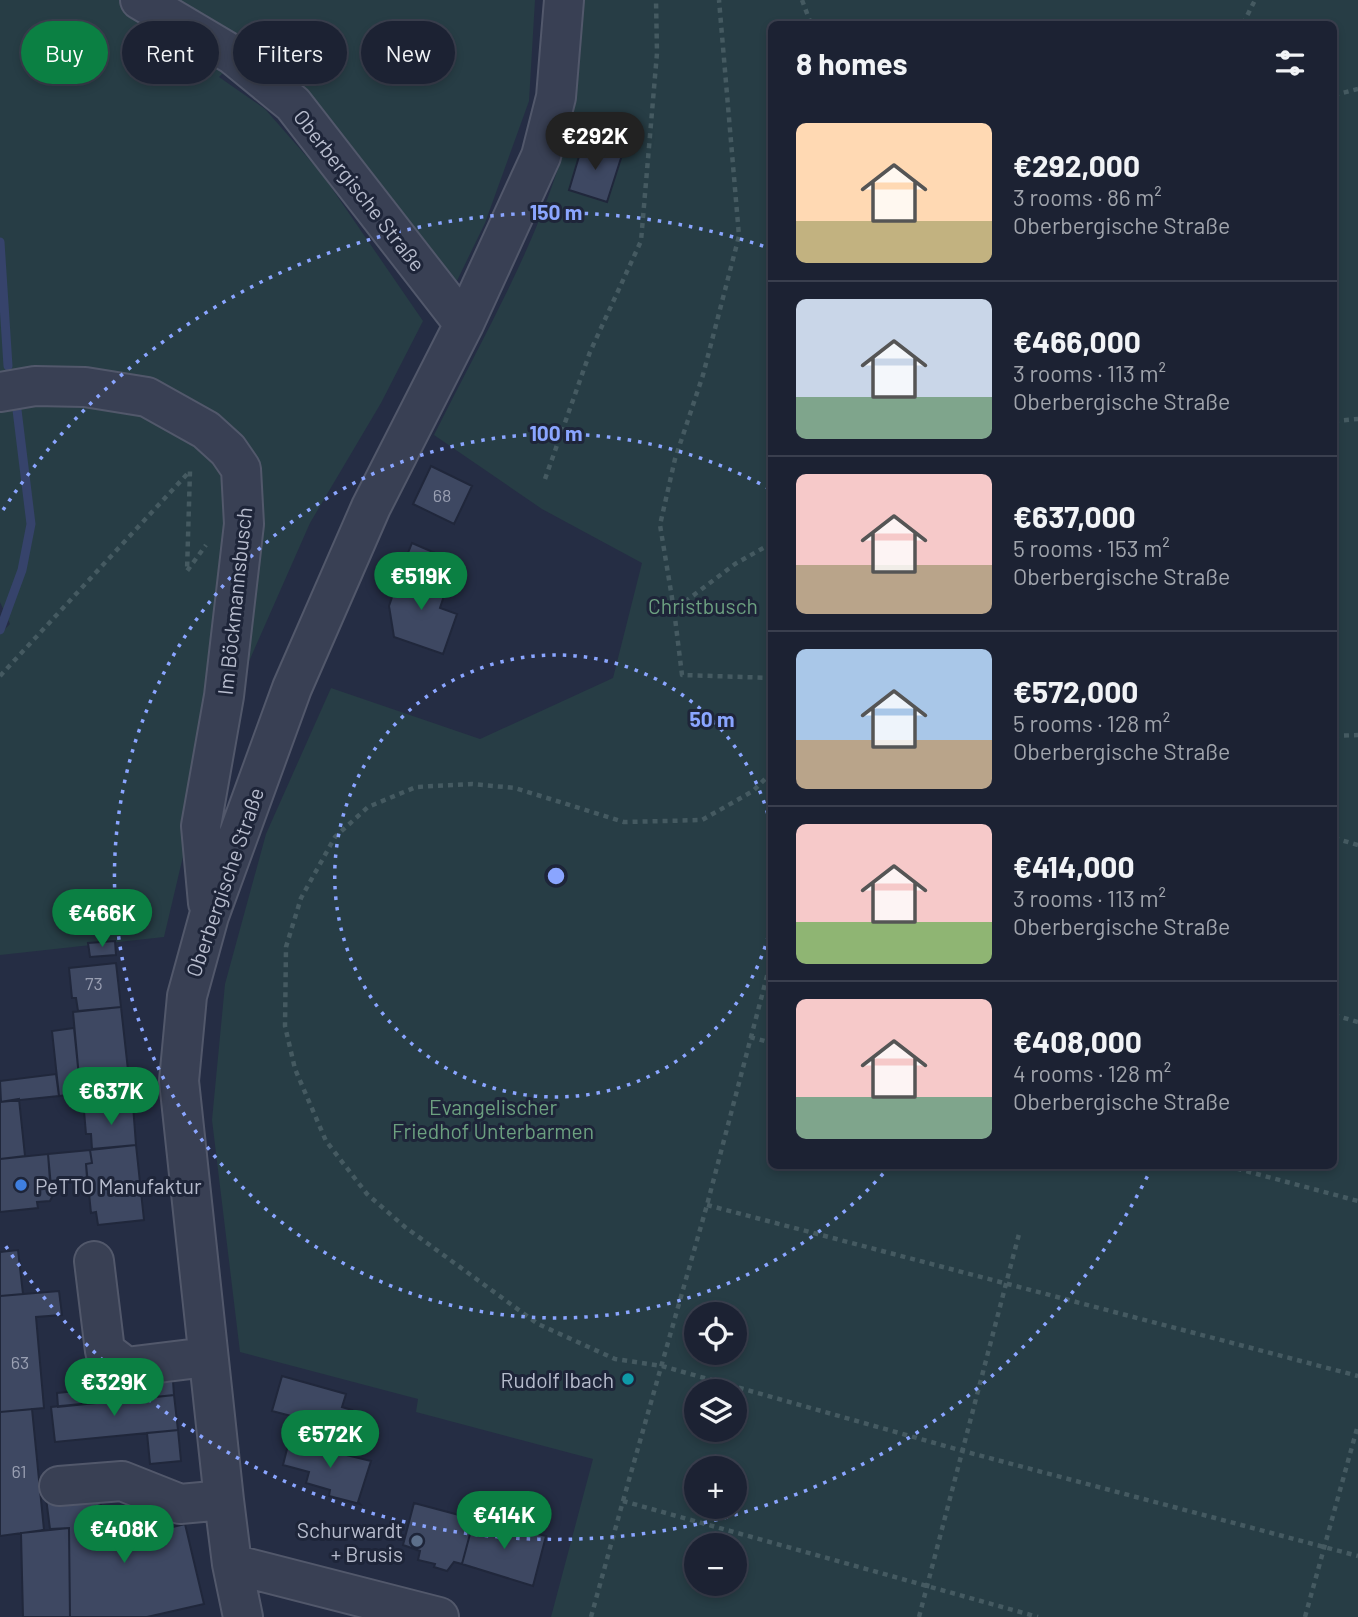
<!DOCTYPE html>
<meta charset="utf-8">
<style>
:root{--surface:#1c2233;--page:#252a3b;--text:#f1f3f6;--muted:#a0a4ac;--line:#3a3f4e;--accent:#0b8043}
body{margin:0;font-family:Barlow,sans-serif;background:var(--page);color:var(--text);height:100vh;display:flex;flex-direction:column;font-size:26px;white-space:nowrap}
*{box-sizing:border-box;margin:0}
p{font-size:23px;color:var(--muted)}
.icon{flex:none;width:38px;height:38px;fill:none;stroke:currentColor;stroke-width:2;stroke-linecap:round;stroke-linejoin:round}
.map{position:relative;flex:1;overflow:hidden}
.panel{position:absolute;left:768px;top:21px;width:569px;height:1148px;display:flex;flex-direction:column;background:var(--surface);border-radius:10px;box-shadow:0 4px 10px #0003,0 0 0 2px var(--line)}
.panel>*{flex:none}
.hud{position:absolute;left:21px;top:21px;width:642px;height:63px;display:flex;gap:14px}
.controls{position:absolute;left:684px;top:1302px;display:grid;gap:14px}
.controls a{display:grid;place-items:center;width:63px;height:63px;border-radius:50%;background:var(--surface);box-shadow:0 4px 10px #0003,0 0 0 2px var(--line);font-size:35px}
.price{position:absolute;translate:-50% -60px;padding:0 16px;border-radius:24px;background:var(--accent);color:#fff;font-size:23px;line-height:46px;filter:drop-shadow(0 2px 4px #0008)}
.price::after{content:'';position:absolute;left:50%;top:42px;width:21px;height:16px;margin-left:-10px;background:inherit;clip-path:polygon(0 0,100% 0,50% 100%)}
.price.current{background:#222;color:#fff}
ul{padding:0;list-style:none}
li{display:flex;align-items:center;gap:21px;height:175px;padding:0 28px}
li+li{border-top:2px solid var(--line)}
li span{display:grid;place-items:center;flex:none;width:196px;height:140px;border-radius:10px;color:#555}
li>.icon{margin-inline-start:auto}
span .icon{width:84px;height:84px;fill:#fffc;stroke-width:1}
li b{font-size:30px}
h2{display:flex;justify-content:space-between;align-items:center;height:84px;padding:0 28px;font-size:30px}
.tag{padding:0 24px;border-radius:32px;background:var(--surface);box-shadow:0 4px 10px #0003,0 0 0 2px var(--line);font-size:24px;line-height:63px}
.tag.current{background:var(--accent);color:#fff}
.map>svg:first-child{display:block}
.green{fill:#273d45;fill-rule:evenodd}
.lines{fill:none;stroke-linecap:round;stroke-linejoin:round}
.stream{stroke:#36436b;stroke-width:9}
.building{fill:#3e4862;stroke:#20273b;stroke-width:2}
.minor-casing{stroke:#52586b;stroke-width:42}
.path{stroke:#455a61;stroke-width:4.5;stroke-dasharray:5 5;stroke-linecap:butt}
.minor{stroke:#394054;stroke-width:38}
.ring{fill:none;stroke:#8aa5ff;stroke-width:3.5;stroke-dasharray:3.5 7}
.shop-dot{fill:#3f7fe0;stroke:#1e2539;stroke-width:2.5}
.culture-dot{fill:#0f9aa8;stroke:#1e2539;stroke-width:2.5}
.service-dot{fill:#5c6f8a;stroke:#1e2539;stroke-width:2.5}
.labels{text-anchor:middle;dominant-baseline:central;stroke-width:6;stroke-linejoin:round;paint-order:stroke}
.number-label{font-size:18px;fill:#999fb2}
.street-label{font-size:21px;fill:#b7bccd;stroke:#1e2539}
.park-label{font-size:21px;fill:#6ca080;stroke:#1e2539}
.poi-label{font-size:21px;fill:#b7bccd;stroke:#1e2539;text-anchor:end}
.centre{fill:#8aa5ff;stroke:#1e2539;stroke-width:3.5}
.ring-label{font-size:21px;text-anchor:middle;font-weight:bold;fill:#8aa5ff;stroke:#1e2539;stroke-width:6;stroke-linejoin:round;paint-order:stroke}
</style>
<div class="map">
<svg width="1358" height="1617" viewBox="0 0 1358 1617">
<rect width="100%" height="100%" fill="#252d44"/>
<path class="green" d="M0,0H535L529,101L485,223L453,289L242,54L219,77L265,109L322,174L423,321L381,403L310,523L206,759L164,937L0,955V634L10,624L0,602Z
M583,0H1358V1617H551L593,1459L416,1412L418,1399L240,1352L212,1120L225,984L266,834L331,688L480,739L613,678L642,563L542,509L434,435C484,334 545,233 571,122C580,83 581,40 583,0ZM772,24H1334V1166H772ZM696,1314H735V1353H696ZM696,1391H735V1430H696ZM696,1468H735V1507H696ZM696,1545H735V1584H696Z"/>
<g class="lines">
<path class="stream" d="M0,242L8,366
M0,630L22,570L31,524L17,410"/>
</g>
<path class="building" d="M583,143L622,155L607,202L569,190Z
M431,466L472,486L454,524L413,504Z
M412,543L463,565L454,586L402,568Z
M402,568L448,584L440,608L457,614L443,654L394,637L389,606Z
M115,941L116,955L90,957L88,943Z
M116,963L121,1007L78,1011L76,998H72L69,968Z
M121,1007L128,1070L79,1077L73,1012Z
M74,1028L79,1077L104,1074L106,1091L59,1096L52,1031Z
M128,1070L129,1085L105,1088L104,1074Z
M56,1074L59,1096L1,1102L0,1081Z
M19,1099L25,1156L0,1159V1102Z
M133,1105L136,1145L92,1149L91,1134H86L84,1111Z
M136,1145L144,1220L98,1225L96,1212L91,1213L86,1164L92,1163L90,1150Z
M90,1150L92,1163L86,1164L87,1178L50,1181L48,1154Z
M48,1154L52,1197L50,1201L37,1202L38,1208L0,1212V1159Z
M18,1250L23,1294L0,1296V1252Z
M59,1291L62,1315L36,1317L44,1408L0,1412V1296Z
M282,1376L346,1394L342,1407L352,1410L346,1430L337,1428L331,1451L289,1441L295,1417L272,1411Z
M173,1381L174,1395L58,1407L57,1393Z
M174,1395L178,1430L55,1442L51,1407Z
M32,1409L44,1530L0,1536V1412Z
M178,1430L181,1461L150,1464L147,1433Z
M289,1441L371,1461L358,1502L360,1504L329,1496L330,1490L306,1483L309,1472L283,1465Z
M98,1493L101,1505L95,1507L99,1528L116,1525L119,1540L185,1524L204,1604L147,1617H70L69,1528L50,1529L46,1498Z
M414,1503L474,1519L462,1564L454,1562L447,1571L434,1567L435,1564L418,1560L420,1551L403,1545Z
M474,1519L546,1536L533,1586L462,1564Z
M69,1528L70,1617H23L21,1533Z"/>
<g class="lines">
<g class="minor-casing">
<path id="minor" d="M140,0L233,55L293,104L464,324
M0,392L35,386L85,387L147,397L206,430L228,450L241,469L244,524L224,696L201,826L208,903
M94,1261L105,1351L126,1367L207,1357
M59,1486L122,1481L180,1504L224,1500
M232,1564L439,1617
M243,1617L232,1564L224,1500L179,1081L187,996L209,916L292,688L371,507L464,324L541,156L556,97L564,0"/>
</g>
<path class="path" d="M802,0L811,24
M1243,24L1255,0
M1334,95L1358,89
M1334,421L1358,419
M545,479L590,352L641,241L657,53L656,0
M772,543L735,564L674,610L682,675L772,678
M674,610L660,525L675,459L703,375L739,236L719,0
M0,676L190,471L187,571L206,545
M1334,736L1358,735
M772,772L753,791L702,820L624,822L515,788L472,784L416,787L368,807L335,837L301,898L286,947L285,1026L295,1069L326,1141L367,1194L405,1227L538,1324L615,1359L662,1366L963,1451L1358,1556
M1334,838L1358,845
M1334,1015L1358,1022
M750,1037L772,1043
M1227,1166L1358,1201
M707,1205L1358,1376
M623,1501L707,1205L772,957
M591,1617L623,1501L1038,1617
M919,1617L1019,1234
M1305,1617L1358,1425"/>
<use href="#minor" class="minor"/>
</g>
<g class="ring">
<path d="M771 926A221 221 0 1 1 771 826"/>
<path d="M890 1166A442 442 0 1 1 770 489"/>
<path d="M1152 1167A663 663 0 0 1 3 1242M3 510A663 663 0 0 1 766 247"/>
</g>
<circle class="shop-dot" cx="21" cy="1185" r="7"/>
<circle class="culture-dot" cx="628" cy="1379" r="7"/>
<circle class="service-dot" cx="417" cy="1541" r="7"/>
<g class="labels">
<g class="number-label">
<text x="442" y="495">68</text>
<text x="94" y="983">73</text>
<text x="20" y="1362">63</text>
<text x="19" y="1471">61</text>
</g>
<g class="street-label">
<text transform="translate(360 190) rotate(52)">Oberbergische Straße</text>
<text transform="translate(234 601) rotate(-84)">Im Böckmannsbusch</text>
<text transform="translate(224 882) rotate(-71)">Oberbergische Straße</text>
</g>
<g class="park-label">
<text x="703" y="605">Christbusch</text>
<text x="493" y="1106">Evangelischer<tspan x="493" dy="24">Friedhof Unterbarmen</tspan></text>
</g>
<g class="poi-label">
<text x="35" y="1185" text-anchor="start">PeTTO Manufaktur</text>
<text x="614" y="1379">Rudolf Ibach</text>
<text x="403" y="1529">Schurwardt<tspan x="403" dy="24">+ Brusis</tspan></text>
</g>
</g>
<circle cx="556" cy="876" r="10" class="centre"/>
<g class="ring-label">
<text x="556" y="220">150 m</text>
<text x="556" y="441">100 m</text>
<text x="712" y="727">50 m</text>
</g>
</svg>
<div class="controls">
<a><svg class="icon" aria-label="locate" viewBox="0 0 24 24"><circle cx="12" cy="12" r="6"/><path d="M12 2v4M12 18v4M2 12h4M18 12h4"/></svg></a>
<a><svg class="icon" aria-label="layers" viewBox="0 0 24 24"><path d="M12 4l9 5-9 5-9-5zM3 14l9 5 9-5"/></svg></a>
<a>+</a>
<a>−</a>
</div>
<b class="price current" style="left:595px;top:172px">€292K</b>
<b class="price" style="left:421px;top:612px">€519K</b>
<b class="price" style="left:102px;top:949px">€466K</b>
<b class="price" style="left:111px;top:1127px">€637K</b>
<b class="price" style="left:114px;top:1418px">€329K</b>
<b class="price" style="left:330px;top:1470px">€572K</b>
<b class="price" style="left:504px;top:1551px">€414K</b>
<b class="price" style="left:124px;top:1565px">€408K</b>
<div class="hud">
<a class="tag current">Buy</a>
<a class="tag">Rent</a>
<a class="tag">Filters</a>
<a class="tag">New</a>
</div>
<section class="panel">
<h2>8 homes<svg class="icon" aria-label="filters" viewBox="0 0 24 24"><path d="M4 7h16M4 17h16"/><circle cx="9" cy="7" r="2"/><circle cx="15" cy="17" r="2"/></svg></h2>
<ul>
<li><span style="background:linear-gradient(#ffd9b3 70%,#c2b280 0)"><svg class="icon" aria-label="home" viewBox="0 0 24 24"><path d="M3 11l9-7 9 7M6 9v11h12V9"/></svg></span><div><b>€292,000</b><p>3 rooms · 86 m²</p><p>Oberbergische Straße</p></div></li>
<li><span style="background:linear-gradient(#c9d6e8 70%,#7fa58c 0)"><svg class="icon" aria-label="home" viewBox="0 0 24 24"><path d="M3 11l9-7 9 7M6 9v11h12V9"/></svg></span><div><b>€466,000</b><p>3 rooms · 113 m²</p><p>Oberbergische Straße</p></div></li>
<li><span style="background:linear-gradient(#f6c9c9 65%,#b9a48a 0)"><svg class="icon" aria-label="home" viewBox="0 0 24 24"><path d="M3 11l9-7 9 7M6 9v11h12V9"/></svg></span><div><b>€637,000</b><p>5 rooms · 153 m²</p><p>Oberbergische Straße</p></div></li>
<li><span style="background:linear-gradient(#a9c7e8 65%,#b9a48a 0)"><svg class="icon" aria-label="home" viewBox="0 0 24 24"><path d="M3 11l9-7 9 7M6 9v11h12V9"/></svg></span><div><b>€572,000</b><p>5 rooms · 128 m²</p><p>Oberbergische Straße</p></div></li>
<li><span style="background:linear-gradient(#f6c9c9 70%,#8fb573 0)"><svg class="icon" aria-label="home" viewBox="0 0 24 24"><path d="M3 11l9-7 9 7M6 9v11h12V9"/></svg></span><div><b>€414,000</b><p>3 rooms · 113 m²</p><p>Oberbergische Straße</p></div></li>
<li><span style="background:linear-gradient(#f6c9c9 70%,#7fa58c 0)"><svg class="icon" aria-label="home" viewBox="0 0 24 24"><path d="M3 11l9-7 9 7M6 9v11h12V9"/></svg></span><div><b>€408,000</b><p>4 rooms · 128 m²</p><p>Oberbergische Straße</p></div></li>
</ul>
</section>
</div>
